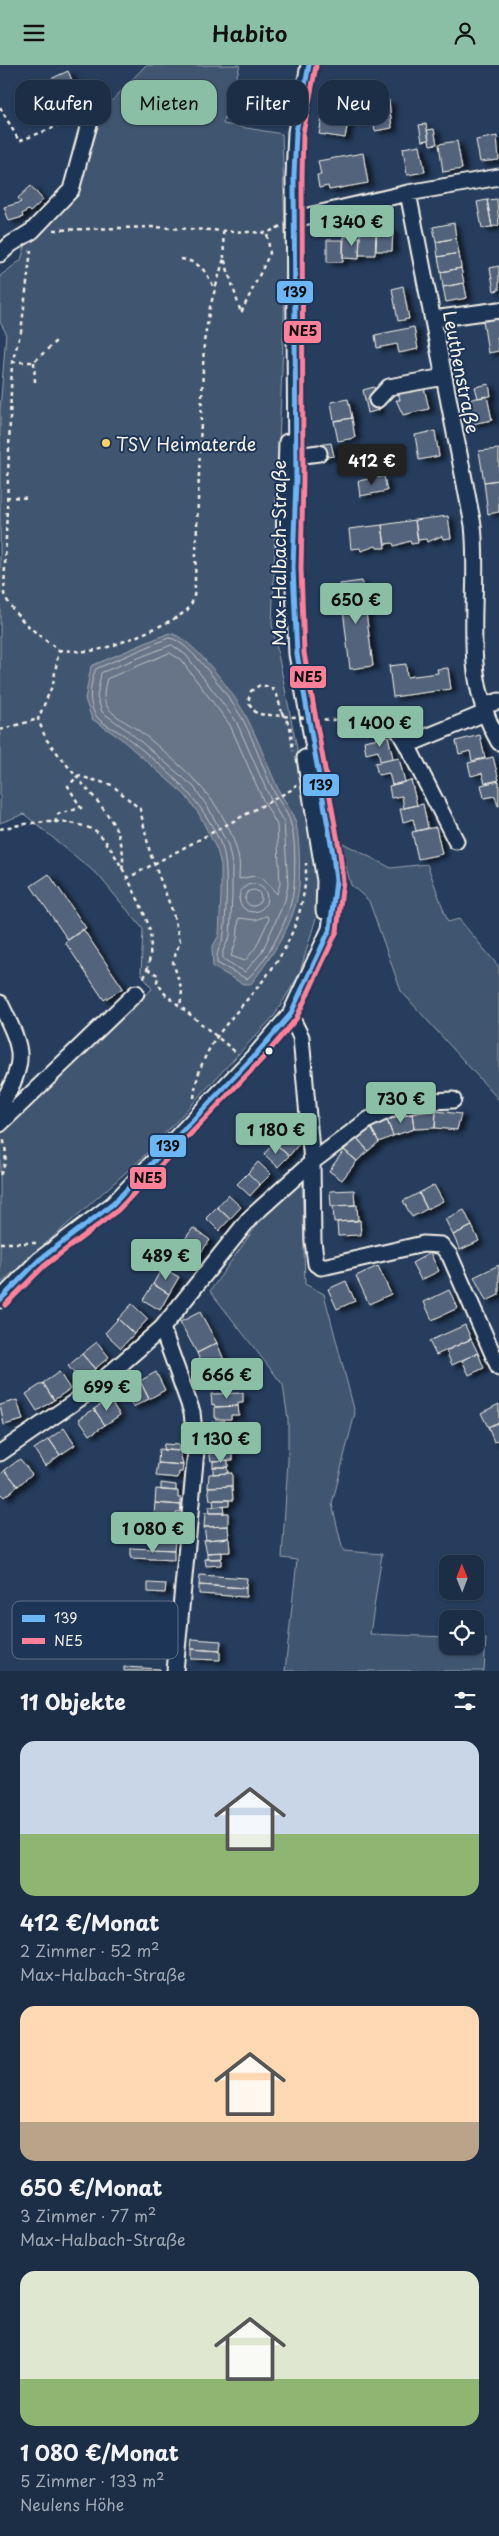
<!DOCTYPE html>
<html lang="de">
<meta charset="utf-8">
<style>
:root{--surface:#1c2e46;--page:#25364d;--text:#f1f3f6;--muted:#a0a8b3;--line:#3a4a5f;--accent:#8abfa5}
body{margin:0;font-family:"Playpen Sans",sans-serif;background:var(--page);color:var(--text);height:100vh;display:flex;flex-direction:column;font-size:19px;white-space:nowrap}
*{box-sizing:border-box;margin:0}
p{font-size:16px;color:var(--muted)}
.icon{flex:none;width:28px;height:28px;fill:none;stroke:currentColor;stroke-width:2;stroke-linecap:round;stroke-linejoin:round}
.map{position:relative;height:1606px;overflow:hidden}
.drawer{display:flex;flex-direction:column;background:var(--surface);flex:1}
.drawer>*{flex:none}
.hud{position:absolute;left:15px;top:15px;width:470px;height:45px;display:flex;gap:10px}
.needle{width:32px;rotate:359deg}
.controls{position:absolute;left:439px;top:1490px;display:grid;gap:10px}
.controls a{display:grid;place-items:center;width:45px;height:45px;border-radius:10px;background:var(--surface);box-shadow:0 1px 4px #0004,0 0 0 1px var(--line);font-size:25px}
.price{position:absolute;translate:-50% -42px;padding:0 11px;border-radius:5px;background:var(--accent);color:#111;font-size:16px;line-height:32px;filter:drop-shadow(0 1px 2px #0008)}
.price::after{content:'';position:absolute;left:50%;top:30px;width:15px;height:11px;margin-left:-8px;background:inherit;clip-path:polygon(0 0,100% 0,50% 100%)}
.price.selected{background:#222;color:#fff}
ul{padding:0;list-style:none}
li{display:grid;align-content:center;gap:10px;height:265px;padding:0 20px}
li span{display:grid;place-items:center;height:155px;border-radius:15px;color:#555}
li>.icon{margin-inline-start:auto}
span .icon{width:90px;height:90px;fill:#fffc;stroke-width:1}
li b{font-size:21px}
h2{display:flex;justify-content:space-between;align-items:center;height:60px;padding:0 20px;font-size:21px}
.tag{padding:0 18px;border-radius:15px;background:var(--surface);box-shadow:0 1px 4px #0004,0 0 0 1px var(--line);font-size:18px;line-height:45px}
.tag.selected{background:var(--accent);color:#111}
header{display:flex;justify-content:space-between;align-items:center;height:65px;padding:0 20px;background:var(--accent);color:#111;font-size:22px;font-weight:600}
.map>svg:first-child{display:block}
.green{fill:#40546f;stroke:#9aa2ac}
.water{fill:#677588;stroke:#9fa7ae}
.lines{fill:none;stroke-linecap:round;stroke-linejoin:round}
.shore{stroke:#bcbfc2;stroke-width:1}
.building{fill:#52647b;stroke:#f4f1e8;filter:url(#shadow)}
.minor-casing{stroke:#f4f1e8;stroke-width:19}
.path{stroke:#f4f1e8;stroke-width:2.5;stroke-dasharray:4 4;stroke-linecap:butt}
.minor{stroke:#1d3557;stroke-width:15}
.path-bridge{stroke:#f4f1e8;stroke-width:2.5;stroke-dasharray:4 4;stroke-linecap:butt}
.bus-1-casing{stroke:#1d3557;stroke-width:9}
.bus-2-casing{stroke:#1d3557;stroke-width:9}
.bus-1{stroke:#6db6f5;stroke-width:5}
.bus-2{stroke:#ff8098;stroke-width:5}
.poi-dot{fill:#ffd166;stroke:#1d3557;stroke-width:2}
.bus-dot{fill:#f4f1e8;stroke:#1d3557;stroke-width:2}
.labels{text-anchor:middle;dominant-baseline:central;stroke-width:4;stroke-linejoin:round;paint-order:stroke}
.street-label{font-size:18px;fill:#f4f1e8;stroke:#1d3557}
.poi-label{font-size:18px;fill:#f4f1e8;stroke:#1d3557;text-anchor:start}
.key{fill:#1d3557;stroke:#5e6d82;stroke-width:1}
.key-label{font-size:14px;fill:#f4f1e8}
.line-badge{stroke:#1d3557;stroke-width:2}
.pale-badge-label{font-size:14px;text-anchor:middle;font-weight:bold;fill:#111}
</style>
<header><svg class="icon" aria-label="menu" viewBox="0 0 24 24"><path d="M4 6h16M4 12h16M4 18h16"/></svg>Habito<svg class="icon" aria-label="person" viewBox="0 0 24 24"><circle cx="12" cy="8" r="4"/><path d="M4 21q1-7 8-7t8 7"/></svg></header>
<div class="map">
<svg width="499" height="1606" viewBox="0 0 499 1606">
<defs>
<filter id="shadow"><feDropShadow dx="5.5" dy="3" stdDeviation="2.5" flood-color="#0009"/></filter>
</defs>
<rect width="100%" height="100%" fill="#263d5d"/>
<filter id="ink" filterUnits="userSpaceOnUse"><feTurbulence type="fractalNoise" baseFrequency=".02" numOctaves="2"/><feDisplacementMap in="SourceGraphic" scale="10" xChannelSelector="R" yChannelSelector="G"/><feConvolveMatrix kernelMatrix="1 2 1 2 8 2 1 2 1" color-interpolation-filters="sRGB"/></filter>
<g filter="url(#ink)">
<path class="green" d="M146,0H240L223,59L282,69L286,199L272,559L325,823L299,910L274,951L142,1093L0,1219V1064L152,924L141,908L143,864L98,810L24,749L0,758V346L6,268L0,257V211L21,195L30,164L78,128L103,45Z
M339,776L391,803L427,799L448,857L459,854L499,902V1035L401,926L369,836L351,820Z
M302,1116L305,1219L324,1229L355,1348L332,1439L342,1482L344,1486L382,1489L370,1569L447,1572L448,1581H475V1573L486,1574L484,1606H285L297,1495L282,1493L288,1396V1355L283,1320L210,1226L259,1157Z"/>
<path class="water" d="M169,568C191,570 237,632 247,653C259,676 268,702 279,726C284,735 290,743 294,753C300,767 300,805 299,821C296,857 272,891 251,919H243L213,902L212,883L219,870L221,830V800L217,785L199,749L185,730L120,673L92,654L85,634L91,601Z"/>
<g class="lines">
<path class="shore" d="M169,573C189,574 231,635 242,653C255,677 263,705 275,729C280,738 287,747 290,756C296,774 295,801 294,820C292,850 269,894 247,914L217,898C216,883 222,881 224,869C226,849 229,800 222,782C202,732 166,704 125,671C116,664 104,661 97,652C87,639 90,617 96,604Z
M172,580L186,590L236,656L270,733L284,758L288,820L285,835L262,887L245,907L223,894V886L230,871L232,831V799L228,780L209,744L194,722L127,665L102,647L97,632L101,608Z
M170,588L181,595L230,660L263,735L277,760L280,819L277,829L262,813L254,811L239,814C239,807 240,801 239,795C228,738 184,703 142,668C132,660 116,653 108,643C102,635 104,623 107,614Z
M239 833a14 14 0 1 1 28 0a14 14 0 1 1-28 0Z
M245 833a8 8 0 1 1 16 0a8 8 0 1 1-16 0Z
M267,851L269,854L256,882L245,896L231,891L237,874L239,853L255,855Z"/>
</g>
<path class="building" d="M68,6L80,33L65,40L58,26L53,28L54,31L32,42L28,34L45,25L42,18Z
M369,30L371,42L363,43L361,31Z
M325,35L351,39L348,57L322,53Z
M389,35L392,63L375,66L371,47L378,46L377,38Z
M322,53L348,57L345,73L319,69Z
M426,59L429,75L422,76L419,60Z
M434,64L437,79L430,80L427,65Z
M497,71L499,95L480,97L476,75Z
M457,76L462,104L443,107L439,79Z
M420,80L425,107L407,110L403,83Z
M363,88L368,118L329,125L328,121L319,123L317,110H321L318,96Z
M31,121L43,135L30,147L28,145L22,149L23,152L9,156L4,142L19,138L21,137L18,133Z
M497,134L499,160L492,162L487,135Z
M487,135L492,162L482,163L477,137Z
M454,158L456,173L436,177L433,162Z
M377,164H393L392,186H376Z
M360,168H376L375,190H359Z
M344,171L360,172L359,194L343,193Z
M456,173L459,188L438,192L436,177Z
M327,175H343V197H327Z
M459,188L461,203L441,207L438,192Z
M499,201V225L494,226L490,203Z
M461,203L464,218L443,222L441,207Z
M464,218L467,233L446,237L443,222Z
M403,221L409,254L398,256L392,224Z
M499,253V271L497,272L499,286L488,288L483,255Z
M414,262L418,284L399,288L397,279L377,283L375,270Z
M489,319L491,331L478,333L475,322Z
M374,322L379,345L368,348L363,325Z
M424,322L429,344L403,350L396,335H400L398,327Z
M487,331L492,355L472,359L467,335Z
M348,334L352,353L334,356L331,337Z
M352,353L355,373L338,376L334,356Z
M435,366L439,391L419,395L415,370Z
M331,378L334,391L320,393L318,380Z
M379,383L382,397L357,402L355,388Z
M499,384V415L484,417L479,386Z
M384,411L387,426L360,431L358,416Z
M499,415V447L488,449L484,417Z
M448,451L451,473L443,474L442,471L427,477L426,474L418,475L415,455Z
M415,455L418,478L411,479L410,476L394,481L393,478L385,479L382,460Z
M382,460L385,483H377L376,481L361,486L360,483L351,484L349,464Z
M362,516L373,601L350,604L340,519Z
M406,599L407,612L438,608L437,604L448,603L451,624L393,632L389,601Z
M480,670L485,693L472,696L470,686L459,689L456,676Z
M388,671L393,693L380,696L378,686L366,689L364,676Z
M493,692L499,715L485,718L482,708L471,711L468,698Z
M399,693L405,717L392,720L389,708L378,710L375,698Z
M411,715L417,740L404,743L402,731L391,733L389,721Z
M499,716V741H498L495,731L484,733L481,720Z
M423,739L428,763L416,766L413,754L403,757L400,744Z
M436,762L442,789L418,794L412,767Z
M49,809L86,863L68,875L31,821Z
M83,864L123,923L104,935L65,877Z
M436,1046L435,1063L414,1064L412,1048Z
M436,1046L461,1049L457,1065L435,1063Z
M412,1048L414,1064L393,1071L387,1055Z
M387,1055L393,1071L379,1077L371,1063Z
M371,1063L379,1077L368,1086L357,1073Z
M285,1067L299,1079L289,1091L274,1078Z
M357,1073L368,1086L357,1096L344,1085Z
M274,1078L289,1091L278,1102L264,1089Z
M344,1085L357,1096L342,1115L329,1106Z
M258,1097L271,1109L260,1120L248,1108Z
M248,1108L260,1120L250,1131L237,1119Z
M434,1120L443,1136L427,1144L419,1128Z
M354,1125L355,1140L331,1141L330,1126Z
M419,1128L427,1144L412,1152L403,1136Z
M228,1130L241,1142L230,1154L217,1142Z
M355,1140H357L358,1156L334,1157L333,1141Z
M217,1142L230,1154L219,1166L206,1153Z
M464,1145L472,1161L453,1170L445,1154Z
M360,1155L361,1170L338,1171L337,1157Z
M472,1161L479,1176L460,1185L453,1170Z
M193,1163L210,1175L199,1190L182,1178Z
M182,1178L199,1190L188,1205L172,1193Z
M430,1188L439,1206L421,1215L412,1198Z
M499,1200V1230L486,1236L474,1212Z
M378,1201L391,1229L369,1239L356,1211Z
M162,1203L179,1212L169,1229L153,1219Z
M346,1216L355,1236L337,1244L328,1224Z
M153,1219L169,1229L160,1245L143,1235Z
M449,1225L458,1243L432,1255L424,1237Z
M132,1239L148,1254L134,1269L118,1254Z
M200,1247L217,1278L197,1288L180,1257Z
M118,1254L134,1269L121,1283L105,1268Z
M465,1260L471,1274L436,1290L429,1276Z
M471,1274L478,1288L452,1300L446,1286Z
M97,1277L109,1292L95,1304L82,1289Z
M217,1278L231,1312L211,1322L197,1288Z
M478,1288L484,1303L469,1310L462,1295Z
M82,1289L95,1304L80,1315L68,1301Z
M59,1307L70,1324L54,1335L43,1318Z
M156,1307L165,1325L149,1334L140,1316Z
M140,1316L149,1334L133,1342L124,1324Z
M43,1318L54,1335L37,1346L26,1329Z
M243,1328V1338H238V1341L215,1342L214,1339L212,1340L211,1329Z
M109,1334L120,1350L105,1360L94,1344Z
M17,1335L23,1355L4,1360L0,1340Z
M499,1339V1357L488,1362L481,1348Z
M238,1341L239,1350H231V1354H215V1342Z
M94,1344L105,1360L90,1370L79,1354Z
M225,1356L226,1363H213L212,1357Z
M499,1357V1375L494,1377L488,1362Z
M64,1363L75,1380L60,1390L49,1374Z
M213,1363H228V1369L213,1370Z
M232,1369L233,1382L208,1383L210,1370Z
M49,1374L60,1390L45,1401L34,1384Z
M164,1379L179,1380L178,1386L163,1385Z
M233,1382V1395L211,1396L208,1383Z
M159,1384L180,1386L183,1400L158,1398Z
M20,1394L32,1409L18,1421L5,1405Z
M228,1395V1402H213V1396Z
M158,1398L183,1400L182,1407H179L178,1413L156,1411Z
M213,1402H227L228,1408L213,1409Z
M5,1405L18,1421L4,1432L0,1428V1410Z
M232,1408V1421L208,1422L209,1409Z
M161,1418L176,1420V1426L161,1425Z
M232,1421L233,1435H210L208,1422Z
M156,1424L178,1426V1433H181V1440L155,1438Z
M213,1435H229V1441L214,1442Z
M155,1438L181,1440L180,1447H176V1453L154,1451Z
M223,1441L224,1448H209L208,1442Z
M205,1448H228V1461L204,1462Z
M158,1452L171,1453V1459L158,1458Z
M228,1461L229,1473L206,1475L204,1462Z
M229,1473L230,1487L207,1488L204,1475Z
M152,1474L175,1475L174,1485L151,1484Z
M131,1483L174,1485V1495L131,1493Z
M222,1487V1493L207,1494V1488Z
M205,1494H221V1500L206,1501Z
M200,1510L247,1513L246,1523L199,1520Z
M148,1518L166,1519L165,1528L148,1527Z
M199,1520L246,1523V1532L199,1529Z
M192,1574L221,1576L220,1586L191,1584Z
M191,1584L220,1586V1595L191,1594Z
M124,1602L160,1604V1606H124Z"/>
<g class="lines">
<g class="minor-casing">
<path id="minor" d="M408,128L473,460C481,538 458,605 499,677
M295,154L408,128L499,112
M0,189L11,179L32,166L71,125L92,48
M433,254L499,245
M377,335L389,322L444,312
M296,391L319,388
M284,479L287,377
M483,641L499,636
M394,657L407,680
M305,693L325,816L324,846
M456,776L407,680L485,648
M0,938C23,986 28,993 0,1042
M290,950L301,972L312,1097L313,1176L316,1199L321,1202L327,1201L423,1179L441,1180L450,1191L499,1303
M0,1059L136,928
M0,1235L39,1195L113,1139L258,987L290,950L330,864L336,816L333,789L297,589L293,503L296,414L294,111L296,67L309,0
M162,1263L192,1347L196,1386L175,1606
M0,1388L89,1327L162,1263L249,1154L312,1097L368,1055L389,1045L431,1036L453,1035"/>
</g>
<path class="path" d="M0,42L19,76L76,54
M54,165L151,162L267,168L281,161
M223,166L224,193
M31,185L21,267L12,297L4,529C14,552 39,571 59,585L53,619L38,654L46,674L75,710L112,720L140,744L150,788L172,845L180,876L173,897L182,926L180,942
M181,194C200,197 206,206 214,223
M12,297H34L58,274
M34,297L35,317
M6,432L29,433
M59,585C71,586 85,587 97,585C114,582 179,555 188,544C195,535 195,525 195,514L204,277L210,242L224,193L241,248L270,188L267,168
M282,648L290,661L293,686
M364,652H382
M0,665L38,654
M76,711C99,739 129,766 122,805
M55,758L58,749L81,743L68,721L77,712
M0,764C29,757 66,752 94,765C109,771 148,850 150,867C152,882 150,901 143,915
M126,814L291,725L296,720
M147,904L158,910L157,917L165,929L238,989
M194,1033C199,976 240,948 271,905C293,875 307,835 306,798
M0,1110C7,1097 7,1087 3,1073
M0,1178H36"/>
<use href="#minor" class="minor"/>
<path class="path-bridge" d="M282,648L277,630L271,622L260,620L251,626L248,637L257,649L332,655L364,652"/>
<g class="bus-1-casing">
<path id="bus-1" d="M0,1235L39,1195L113,1139L258,987L290,950L330,864L336,816L333,789L297,589L293,503L296,414L294,111L296,67L309,0"/>
</g>
<g class="bus-2-casing">
<path id="bus-2" d="M5,1240L44,1201L118,1145L264,992L296,954L337,866L343,816L340,788L304,588L301,503L303,414L302,111L303,68L316,1"/>
</g>
<use href="#bus-1" class="bus-1"/>
<use href="#bus-2" class="bus-2"/>
</g>
</g>
<circle class="poi-dot" cx="106" cy="378" r="5"/>
<circle class="bus-dot" cx="269" cy="986" r="4.5"/>
<g class="labels">
<g class="street-label">
<text transform="translate(462 307) rotate(79)">Leuthenstraße</text>
<text transform="translate(278 488) rotate(-90)">Max-Halbach-Straße</text>
</g>
<g class="poi-label">
<text x="116" y="378">TSV Heimaterde</text>
</g>
</g>
<rect x="12" y="1536" width="166" height="58" rx="8" class="key"/>
<rect x="22" y="1550" width="23" height="7" fill="#6db6f5"/>
<rect x="22" y="1573" width="23" height="6" fill="#ff8098"/>
<g class="key-label">
<text x="54" y="1558">139</text>
<text x="54" y="1581">NE5</text>
</g>
<g class="line-badge">
<rect x="276" y="215" width="38" height="24" rx="5" fill="#6db6f5"/>
<rect x="283" y="255" width="39" height="24" rx="5" fill="#ff8098"/>
<rect x="289" y="600" width="38" height="24" rx="5" fill="#ff8098"/>
<rect x="302" y="708" width="38" height="24" rx="5" fill="#6db6f5"/>
<rect x="149" y="1069" width="38" height="24" rx="5" fill="#6db6f5"/>
<rect x="129" y="1101" width="38" height="24" rx="5" fill="#ff8098"/>
</g>
<g class="pale-badge-label">
<text x="295" y="232">139</text>
<text x="303" y="271">NE5</text>
<text x="308" y="617">NE5</text>
<text x="321" y="725">139</text>
<text x="168" y="1086">139</text>
<text x="148" y="1118">NE5</text>
</g>
</svg>
<div class="controls">
<a><svg class="needle" viewBox="-14 -14 28 28"><path d="M0-13l5 13h-10z" fill="#e53935"/><path d="M0 13l5-13h-10z" fill="#a0a8b3"/></svg></a>
<a><svg class="icon" aria-label="locate" viewBox="0 0 24 24"><circle cx="12" cy="12" r="6"/><path d="M12 2v4M12 18v4M2 12h4M18 12h4"/></svg></a>
</div>
<b class="price" style="left:352px;top:182px">1 340 €</b>
<b class="price selected" style="left:372px;top:421px">412 €</b>
<b class="price" style="left:356px;top:560px">650 €</b>
<b class="price" style="left:380px;top:683px">1 400 €</b>
<b class="price" style="left:401px;top:1059px">730 €</b>
<b class="price" style="left:276px;top:1090px">1 180 €</b>
<b class="price" style="left:166px;top:1216px">489 €</b>
<b class="price" style="left:227px;top:1335px">666 €</b>
<b class="price" style="left:107px;top:1347px">699 €</b>
<b class="price" style="left:221px;top:1399px">1 130 €</b>
<b class="price" style="left:153px;top:1489px">1 080 €</b>
<div class="hud">
<a class="tag">Kaufen</a>
<a class="tag selected">Mieten</a>
<a class="tag">Filter</a>
<a class="tag">Neu</a>
</div>
</div>
<section class="drawer">
<h2>11 Objekte<svg class="icon" aria-label="filters" viewBox="0 0 24 24"><path d="M4 7h16M4 17h16"/><circle cx="9" cy="7" r="2"/><circle cx="15" cy="17" r="2"/></svg></h2>
<ul>
<li><span style="background:linear-gradient(#c9d6e8 60%,#8fb573 0)"><svg class="icon" aria-label="home" viewBox="0 0 24 24"><path d="M3 11l9-7 9 7M6 9v11h12V9"/></svg></span><div><b>412 €/Monat</b><p>2 Zimmer · 52 m²</p><p>Max-Halbach-Straße</p></div></li>
<li><span style="background:linear-gradient(#ffd9b3 75%,#b9a48a 0)"><svg class="icon" aria-label="home" viewBox="0 0 24 24"><path d="M3 11l9-7 9 7M6 9v11h12V9"/></svg></span><div><b>650 €/Monat</b><p>3 Zimmer · 77 m²</p><p>Max-Halbach-Straße</p></div></li>
<li><span style="background:linear-gradient(#dfe7d0 70%,#8fb573 0)"><svg class="icon" aria-label="home" viewBox="0 0 24 24"><path d="M3 11l9-7 9 7M6 9v11h12V9"/></svg></span><div><b>1 080 €/Monat</b><p>5 Zimmer · 133 m²</p><p>Neulens Höhe</p></div></li>
</ul>
</section>
